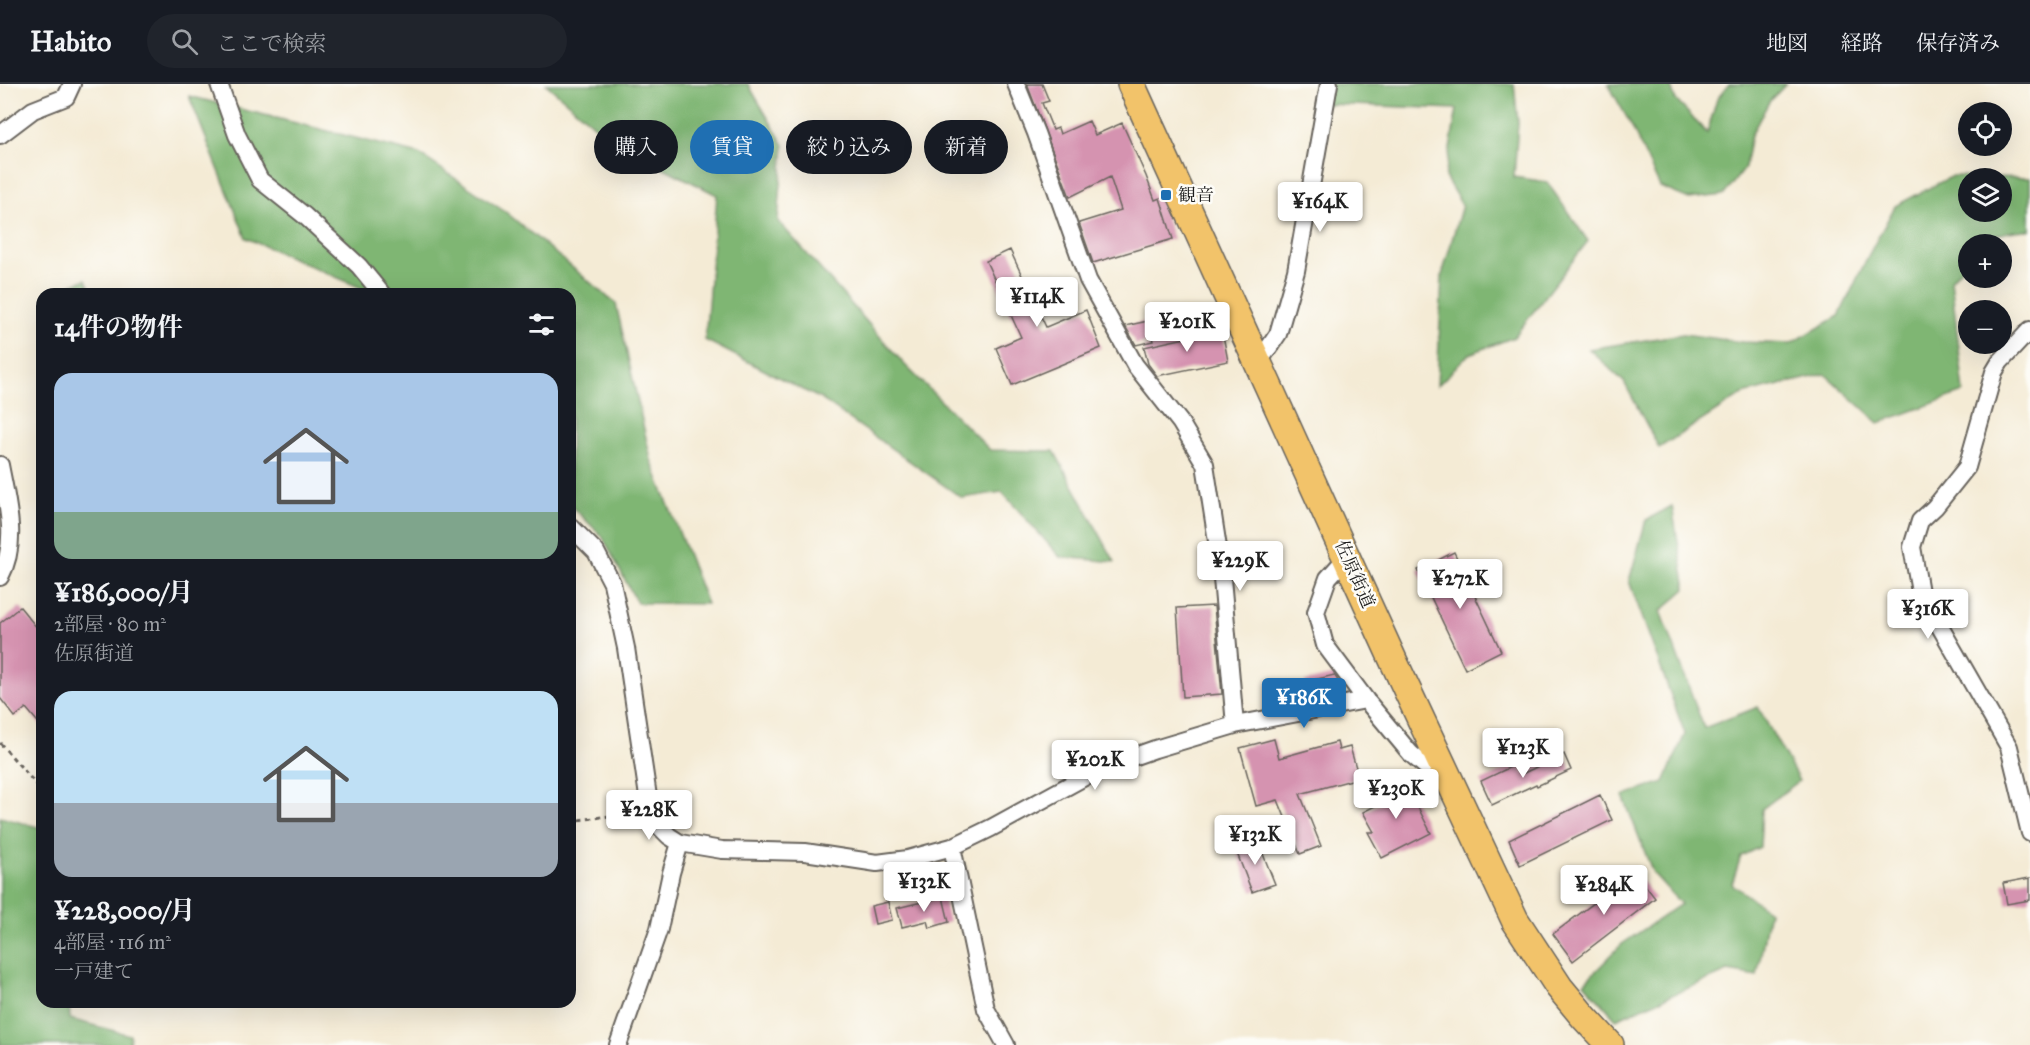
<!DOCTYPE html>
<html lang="ja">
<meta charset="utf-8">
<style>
:root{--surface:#171b24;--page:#20242c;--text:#f1f3f6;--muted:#9ea1a6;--line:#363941;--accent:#1f6fb2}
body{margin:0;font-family:"IM FELL Great Primer","Noto Serif JP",serif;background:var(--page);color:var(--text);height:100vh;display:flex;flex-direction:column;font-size:22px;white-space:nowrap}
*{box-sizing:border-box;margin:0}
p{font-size:20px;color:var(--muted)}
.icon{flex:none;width:33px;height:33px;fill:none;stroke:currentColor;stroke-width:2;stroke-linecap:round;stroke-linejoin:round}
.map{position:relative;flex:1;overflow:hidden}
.details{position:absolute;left:36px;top:204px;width:540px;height:720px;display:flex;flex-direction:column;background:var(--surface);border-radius:18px;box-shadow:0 6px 24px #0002}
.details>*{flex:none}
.guide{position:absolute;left:594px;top:36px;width:570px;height:54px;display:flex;gap:12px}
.controls{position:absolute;left:1958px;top:18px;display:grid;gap:12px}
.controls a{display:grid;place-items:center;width:54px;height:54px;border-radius:50%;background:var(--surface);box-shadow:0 6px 24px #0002;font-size:30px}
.price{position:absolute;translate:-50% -51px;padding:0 14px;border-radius:6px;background:#fff;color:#222;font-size:20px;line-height:39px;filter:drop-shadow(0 2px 3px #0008)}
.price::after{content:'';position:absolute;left:50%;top:36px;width:18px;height:14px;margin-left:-9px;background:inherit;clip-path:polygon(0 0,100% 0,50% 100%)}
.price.current{background:var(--accent);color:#fff}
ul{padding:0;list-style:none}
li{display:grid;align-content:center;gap:12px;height:318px;padding:0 18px}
li span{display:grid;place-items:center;height:186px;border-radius:18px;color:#555}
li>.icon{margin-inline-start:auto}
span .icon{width:108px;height:108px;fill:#fffc;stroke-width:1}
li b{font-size:26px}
h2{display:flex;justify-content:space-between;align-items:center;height:72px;padding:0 18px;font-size:26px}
.tag{padding:0 21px;border-radius:27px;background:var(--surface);box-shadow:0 6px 24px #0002;font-size:21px;line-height:54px}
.tag.current{background:var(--accent);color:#fff}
header{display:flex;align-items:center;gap:36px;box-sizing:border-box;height:84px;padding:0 30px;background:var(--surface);border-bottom:2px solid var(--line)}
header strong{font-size:28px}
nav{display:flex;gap:33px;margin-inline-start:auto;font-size:21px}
.search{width:420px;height:54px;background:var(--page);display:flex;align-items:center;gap:15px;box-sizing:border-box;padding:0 21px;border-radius:33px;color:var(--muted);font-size:22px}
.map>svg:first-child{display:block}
.forest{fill:#7fb673;stroke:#4e6948;stroke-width:1.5;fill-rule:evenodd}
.building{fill:#d593b0}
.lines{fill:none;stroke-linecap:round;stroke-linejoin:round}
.minor-casing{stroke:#68645d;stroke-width:20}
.trunk-casing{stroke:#68645d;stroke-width:30}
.path{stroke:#68645d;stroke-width:3;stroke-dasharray:4.5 4.5;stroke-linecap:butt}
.minor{stroke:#fff;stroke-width:16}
.trunk{stroke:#f2c36a;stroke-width:27}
.poi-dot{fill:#1f6fb2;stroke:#fdfcf7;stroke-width:2}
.labels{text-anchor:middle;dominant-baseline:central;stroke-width:5;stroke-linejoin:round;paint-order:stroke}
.poi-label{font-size:18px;fill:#1c1c1c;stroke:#fdfcf7;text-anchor:start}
.street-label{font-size:18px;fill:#1c1c1c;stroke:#fdfcf7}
</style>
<header>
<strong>Habito</strong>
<div class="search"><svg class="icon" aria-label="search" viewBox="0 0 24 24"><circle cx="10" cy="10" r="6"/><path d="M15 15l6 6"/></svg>ここで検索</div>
<nav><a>地図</a><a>経路</a><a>保存済み</a></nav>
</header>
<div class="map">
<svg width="2030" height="961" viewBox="0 0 2030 961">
<rect width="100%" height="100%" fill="#fdfcf7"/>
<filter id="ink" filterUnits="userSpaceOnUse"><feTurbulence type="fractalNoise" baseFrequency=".0167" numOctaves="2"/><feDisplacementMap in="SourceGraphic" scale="12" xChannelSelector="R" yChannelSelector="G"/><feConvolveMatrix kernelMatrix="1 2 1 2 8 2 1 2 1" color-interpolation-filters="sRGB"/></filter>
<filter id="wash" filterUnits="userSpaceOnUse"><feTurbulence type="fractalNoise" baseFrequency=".008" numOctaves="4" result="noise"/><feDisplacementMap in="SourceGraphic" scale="24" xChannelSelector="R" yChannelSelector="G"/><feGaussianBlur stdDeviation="1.35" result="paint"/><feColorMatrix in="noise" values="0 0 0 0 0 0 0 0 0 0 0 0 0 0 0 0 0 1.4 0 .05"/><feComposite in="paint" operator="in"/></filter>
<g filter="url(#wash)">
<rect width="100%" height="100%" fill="#f4ebd5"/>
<path class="forest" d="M546,0H748L784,61L778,137L905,281L990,366L1054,367L1115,478L1060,473L1002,408L962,414L821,315L705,256L717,111L615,59Z
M1329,0H1514L1518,39L1514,93L1547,98L1588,157L1514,253L1469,270L1437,302L1442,191L1462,121L1445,93L1457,25L1326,20Z
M1608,0H1670L1675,15L1707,49L1717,15L1729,0H1786L1769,18L1751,51L1745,83L1724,111L1689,115L1660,103L1630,39Z
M189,12L419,70L507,129L616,220L651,376L707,520L637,519L602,452L570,421V210H375L246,154Z
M1952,92L2030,94V146C2017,146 1989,150 1981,160H1968V176L1951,196L1964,308L1879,339L1825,290L1743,310L1659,364L1624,298L1589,265L1683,250L1742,258L1790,260L1839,232L1867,174L1895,122ZM2001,94V128H1968V94Z
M86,195L92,210H51V209Z
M1672,422L1686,505L1661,527L1704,644L1758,623L1799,697L1762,725L1760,763L1741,772L1732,800L1769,827L1757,892L1728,887L1616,935L1584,899L1622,860L1681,820L1653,789L1623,712L1664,698L1685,650L1629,497L1646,436Z
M0,733L42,744V918H69L70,935L130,951L129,961H0Z"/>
<g id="blocks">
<path class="building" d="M1027,0H1042L1049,17L1042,19L1053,46L1058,44L1060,50L1089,37L1095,51L1122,39L1146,92L1155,116L1160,114L1173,155L1093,179L1079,139L1121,126L1110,93L1070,113Z
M1010,166L1046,243L1086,226L1101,264L1012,301L996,264L1021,253L986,177Z
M1148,237L1153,257L1136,261L1125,242Z
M1222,246L1228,277L1157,292L1148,280L1144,263Z
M1454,468L1501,567L1465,585L1418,486Z
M1214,522L1222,610L1183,613L1177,524Z
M20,523L42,550V643L26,624L15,633L0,614V539Z
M1334,591L1337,595L1341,610L1309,616L1305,598Z
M1274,655L1279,674L1337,658L1339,666L1350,663L1359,694L1300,710L1321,762L1300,770L1278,716L1256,722L1240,664Z
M1564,670L1571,686L1537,702L1536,700L1492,721L1481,697L1519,679L1524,689Z
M1403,694L1431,749L1382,774L1368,748H1374L1363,728L1387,716L1381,705Z
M1600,711L1612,736L1520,781L1509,756Z
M1257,755L1275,800L1252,808L1235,764Z
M1635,788L1655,814L1573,877L1553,850Z
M2030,794V816L2007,820L2003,799Z
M943,813L949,838L929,844L927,837L902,843L897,824Z
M888,818L892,836L875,840L871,822Z"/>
</g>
</g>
<g filter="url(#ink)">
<use href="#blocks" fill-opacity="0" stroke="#68645d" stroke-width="1.5"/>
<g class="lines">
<g class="minor-casing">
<path id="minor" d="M219,0L237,51L260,96L305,132L359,182L382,210
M1016,0L1036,49L1088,196L1135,281L1180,338L1205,380L1221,483L1235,641
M0,51L33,26L66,13L72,0
M2030,246L2000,278L1994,288L1967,383L1935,423L1920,437L1912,463L1920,508L2009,663L2030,749
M1259,278L1278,250L1296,187L1329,0
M0,381C7,419 19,457 0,493
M570,442L596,468L612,499L626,564L650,726L661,744L669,752L680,759L722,766L805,768L877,779L908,775L952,763L991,744L1101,684L1155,665L1235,641L1366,616
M1347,473L1328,494L1316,528L1325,561L1366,616L1411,670L1447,700
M952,763L986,925L1006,961
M618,961L659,845L671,789L680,759"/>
</g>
<g class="trunk-casing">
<path id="trunk" d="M1131,0L1394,578L1515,836L1559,903L1583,932L1610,961"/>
</g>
<path class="path" d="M0,659L42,707
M570,737L634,729"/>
<use href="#minor" class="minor"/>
<use href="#trunk" class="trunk"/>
</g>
</g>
<rect class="poi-dot" x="1160" y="105" width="12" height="12" rx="3"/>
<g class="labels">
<g class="poi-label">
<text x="1178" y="111">観音</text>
</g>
<g class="street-label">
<text transform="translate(1355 490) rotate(66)">佐原街道</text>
</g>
</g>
</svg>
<div class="controls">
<a><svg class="icon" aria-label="locate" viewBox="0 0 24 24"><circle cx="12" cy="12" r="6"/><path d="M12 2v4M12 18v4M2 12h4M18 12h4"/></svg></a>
<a><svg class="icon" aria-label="layers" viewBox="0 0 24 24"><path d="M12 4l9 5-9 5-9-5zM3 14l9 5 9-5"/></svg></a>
<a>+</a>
<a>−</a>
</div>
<b class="price" style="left:1320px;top:149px">¥164K</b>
<b class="price" style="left:1037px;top:244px">¥114K</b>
<b class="price" style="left:1187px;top:269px">¥201K</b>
<b class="price" style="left:1240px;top:508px">¥229K</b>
<b class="price" style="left:1460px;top:526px">¥272K</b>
<b class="price" style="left:1928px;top:556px">¥316K</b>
<b class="price current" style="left:1304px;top:645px">¥186K</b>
<b class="price" style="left:1523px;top:695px">¥123K</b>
<b class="price" style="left:1095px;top:707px">¥202K</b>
<b class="price" style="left:1396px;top:736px">¥230K</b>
<b class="price" style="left:649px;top:757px">¥228K</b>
<b class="price" style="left:1255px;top:782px">¥132K</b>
<b class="price" style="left:924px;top:829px">¥132K</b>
<b class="price" style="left:1604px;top:832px">¥284K</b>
<div class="guide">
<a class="tag">購入</a>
<a class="tag current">賃貸</a>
<a class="tag">絞り込み</a>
<a class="tag">新着</a>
</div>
<section class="details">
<h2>14件の物件<svg class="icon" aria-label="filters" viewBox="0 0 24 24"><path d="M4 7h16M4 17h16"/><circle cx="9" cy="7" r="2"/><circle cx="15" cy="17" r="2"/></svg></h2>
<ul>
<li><span style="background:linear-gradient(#a9c7e8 75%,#7fa58c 0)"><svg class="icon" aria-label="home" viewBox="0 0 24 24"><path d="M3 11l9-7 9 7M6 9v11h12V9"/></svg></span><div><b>¥186,000/月</b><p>2部屋 · 80 m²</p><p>佐原街道</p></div></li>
<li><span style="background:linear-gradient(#bfe0f5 60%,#9aa5b1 0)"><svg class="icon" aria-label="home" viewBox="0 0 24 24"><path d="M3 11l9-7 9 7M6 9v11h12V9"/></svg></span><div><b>¥228,000/月</b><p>4部屋 · 116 m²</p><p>一戸建て</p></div></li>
</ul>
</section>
</div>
